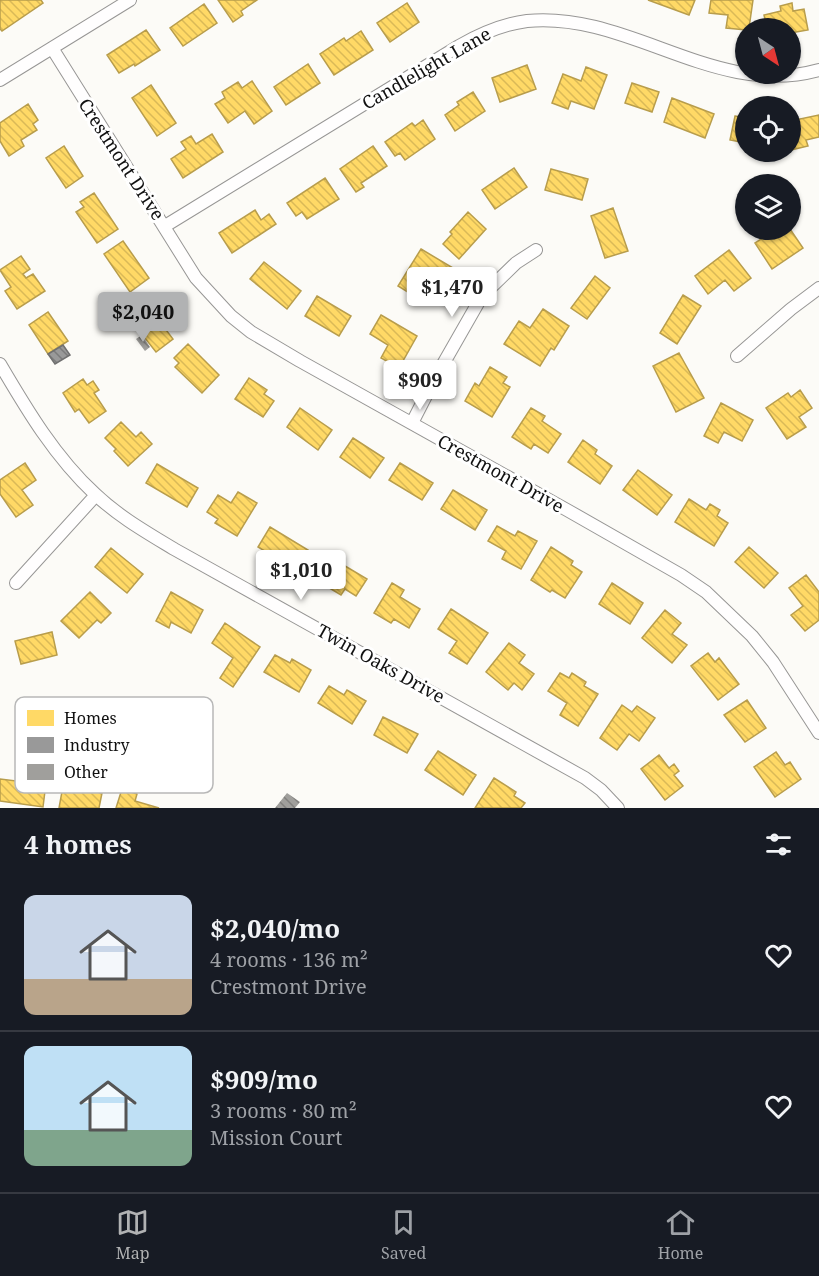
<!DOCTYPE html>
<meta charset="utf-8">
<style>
:root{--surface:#171b24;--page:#242831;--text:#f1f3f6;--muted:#9ea1a6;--line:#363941;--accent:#b1b2b3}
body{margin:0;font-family:"Noto Serif",serif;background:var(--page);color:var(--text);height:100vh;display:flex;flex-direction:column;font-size:22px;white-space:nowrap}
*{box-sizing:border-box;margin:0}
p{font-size:20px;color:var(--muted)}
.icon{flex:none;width:33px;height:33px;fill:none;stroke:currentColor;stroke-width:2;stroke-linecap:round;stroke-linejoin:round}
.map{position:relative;height:808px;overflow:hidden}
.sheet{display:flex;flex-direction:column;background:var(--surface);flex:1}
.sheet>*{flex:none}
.needle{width:39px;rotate:144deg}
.controls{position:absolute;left:735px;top:18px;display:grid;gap:12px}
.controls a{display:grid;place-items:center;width:66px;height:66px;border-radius:50%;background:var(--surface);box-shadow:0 2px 4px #0004;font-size:30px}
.price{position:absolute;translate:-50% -51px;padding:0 14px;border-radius:6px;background:#fff;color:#222;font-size:20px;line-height:39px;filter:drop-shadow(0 2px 3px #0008)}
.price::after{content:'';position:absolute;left:50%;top:36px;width:18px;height:14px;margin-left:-9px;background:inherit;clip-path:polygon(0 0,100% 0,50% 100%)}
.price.current{background:var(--accent);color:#111}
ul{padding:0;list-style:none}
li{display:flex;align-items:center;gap:18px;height:150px;padding:0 24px}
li+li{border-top:2px solid var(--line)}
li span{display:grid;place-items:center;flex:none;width:168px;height:120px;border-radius:12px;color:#555}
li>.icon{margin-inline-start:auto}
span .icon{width:72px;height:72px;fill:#fffc;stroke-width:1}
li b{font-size:26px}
h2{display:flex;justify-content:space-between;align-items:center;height:72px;padding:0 24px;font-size:26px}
.menu{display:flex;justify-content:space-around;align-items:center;height:84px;border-top:2px solid var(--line);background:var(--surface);font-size:16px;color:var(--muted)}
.menu a{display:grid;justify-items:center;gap:3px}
.menu .current{color:var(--accent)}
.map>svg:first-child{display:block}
.homes{fill:url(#homes-back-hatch);stroke:#b89d4c;stroke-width:1.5}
.industry{fill:url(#industry-back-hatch);stroke:#707070;stroke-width:1.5}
.building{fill:url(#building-back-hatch)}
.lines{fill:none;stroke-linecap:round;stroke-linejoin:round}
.street-casing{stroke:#979695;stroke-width:14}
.street{stroke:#fffefe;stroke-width:12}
.labels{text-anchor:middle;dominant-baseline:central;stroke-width:6;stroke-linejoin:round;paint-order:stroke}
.street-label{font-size:18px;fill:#111;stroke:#fff}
.key{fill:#fff;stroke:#b8b8b8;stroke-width:1.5}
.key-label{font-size:16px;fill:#111}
</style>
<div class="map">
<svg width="819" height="808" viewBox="0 0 819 808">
<defs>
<pattern id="homes-back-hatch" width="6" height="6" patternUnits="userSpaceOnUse" patternTransform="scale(1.5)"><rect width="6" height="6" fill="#ffd966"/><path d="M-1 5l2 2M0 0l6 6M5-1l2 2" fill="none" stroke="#dab957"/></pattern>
<pattern id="industry-back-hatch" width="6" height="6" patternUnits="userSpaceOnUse" patternTransform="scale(1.5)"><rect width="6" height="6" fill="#999"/><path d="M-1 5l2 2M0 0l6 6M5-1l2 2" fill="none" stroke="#7b7b7b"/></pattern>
<pattern id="building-back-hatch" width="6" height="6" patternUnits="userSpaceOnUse" patternTransform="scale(1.5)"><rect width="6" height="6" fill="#a09f9c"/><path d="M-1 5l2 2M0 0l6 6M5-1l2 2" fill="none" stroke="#81807e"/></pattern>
</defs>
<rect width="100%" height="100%" fill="#fcfbf7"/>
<path class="homes" d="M0,0H41L43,3L2,31L0,29Z
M218,0H257L241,11L243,15L233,22Z
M648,0H695L689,15Z
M711,0H753L749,28H746V30L726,28L728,15L709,13Z
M407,3L419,22L390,42L377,23Z
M792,3L793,11L804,9L808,30L790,33V28H767L764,15L781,11L780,6Z
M204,4L217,23L183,46L170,28Z
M146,30L160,50L135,66L134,64L119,73L107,55Z
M361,31L373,50L334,75L320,54L344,38L346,41Z
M308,64L320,83L286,105L274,87Z
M527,65L536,89L500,102L492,78Z
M586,67L607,75L594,109L571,101L568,109L552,103L563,74L581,81Z
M252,81L272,111L254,124L245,111L228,123L215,104L225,98L222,92L238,82L242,88Z
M632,83L659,92L652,112L625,103Z
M151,85L176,123L157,136L132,98Z
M473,92L485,111L455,131L445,115L459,105L457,102Z
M672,98L714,114L705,138L664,122Z
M28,104L38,120L33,124L37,130L21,140L24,146L9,156L0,141V123Z
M819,115V137L806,140L808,146L791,150L790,121Z
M735,116L746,118V143L730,140Z
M423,120L435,139L405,160L400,153L395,156L385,142L412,123L415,126Z
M212,134L223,152L183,178L171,159L186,149L181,142L191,136L196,144Z
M64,146L83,176L66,188L46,158Z
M373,146L387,166L361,183L364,187L356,192L340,169Z
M514,168L527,187L495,209L482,190Z
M551,169L588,179L582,200L545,190Z
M325,178L339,199L307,219L302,212L296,216L287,203Z
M94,193L118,229L97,243L76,212L84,207L80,202Z
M613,208L628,251L605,258L591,216Z
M255,210L261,220L269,214L276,224L232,253L219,233Z
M468,212L486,229L459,259L443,244L452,234L450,232Z
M790,229L803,248L772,269L755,243L775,230H778L781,234Z
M123,241L149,278L130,292L104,254Z
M421,249L453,268L441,287L430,281L419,299L398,286Z
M729,250L751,278L734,291L725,280L708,294L695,276Z
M21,256L30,269L23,274L26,278L33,274L45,291L17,309L5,291L11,287L0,270Z
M264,262L301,291L287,309L250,279Z
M595,276L610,288L587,319L571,308Z
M683,295L701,306L677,344L660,333Z
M158,296L172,313L160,322L173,339L156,352L129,318Z
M317,296L351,316L339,336L305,316Z
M543,309L569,326L554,350L551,348L540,366L504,344L519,321L530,328Z
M48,312L68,341L48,354L29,325Z
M381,315L417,336L399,368L381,358L388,345L370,334Z
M188,344L219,375L202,393L175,367L179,363L174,358Z
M679,353L704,398L676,412L653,366Z
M490,367L507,377L503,383L510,387L492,417L465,401L475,383L479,386Z
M249,378L267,390L264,394L274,401L263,417L235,399Z
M83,379L87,385L93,381L99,390L94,393L106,411L89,423L79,409L75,412L63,393Z
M800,390L812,408L799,417L806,427L787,439L766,408L788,393L791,397Z
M721,403L753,420L742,441L724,432L718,443L704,436Z
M300,408L332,430L318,450L287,427Z
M531,408L545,416L542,421L561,434L548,453L534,444L531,449L512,437Z
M121,422L136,437L141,432L152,444L128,466L114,451L116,449L105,438Z
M353,438L384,458L370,478L340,457Z
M583,440L597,450L595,454L612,466L600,484L568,462Z
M25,463L36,480L22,490L33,505L16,517L0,494V480Z
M400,463L433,483L422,500L389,480Z
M157,464L198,488L187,507L146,483Z
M638,470L672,495L657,515L623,490Z
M453,490L487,510L475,530L441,509Z
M238,492L257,503L237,536L215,523L218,519L207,512L218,495L231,503Z
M689,499L706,510L710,504L720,510L717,516L728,523L714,546L675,522Z
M497,526L515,536L518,531L537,541L521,569L502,559L506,551L488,541Z
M270,527L308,550L296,570L258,547Z
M551,547L573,561L571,565L582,572L565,598L552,590L550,592L531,580Z
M749,547L778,573L764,588L735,562Z
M111,548L143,574L127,593L95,567Z
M335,560L367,579L356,596L345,589L341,595L321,583Z
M806,575L819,592V620L805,631L791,615L803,606L789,588Z
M392,583L404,590L400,597L420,609L409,628L394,619L391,623L374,613Z
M612,583L643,603L630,624L599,604Z
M90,592L111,613L101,623L97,620L79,638L61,621Z
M171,592L203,610L191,633L171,622L169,628L156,621Z
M451,609L488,633L467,664L449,653L457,641L438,629Z
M665,610L681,623L672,634L687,645L672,663L642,638Z
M225,623L260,647L233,687L220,678L233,658L212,643Z
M52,632L57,655L21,664L15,641Z
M509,643L525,655L519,663L534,674L522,690L514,683L508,690L486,672Z
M708,653L715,662L719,658L739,684L718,700L691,666Z
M275,655L290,663L292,659L311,670L299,692L264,672Z
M560,673L569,678L572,673L586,682L584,686L598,694L578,726L560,715L567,703L548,691Z
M329,686L344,695L347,690L366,701L352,724L318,703Z
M747,700L766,728L745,742L724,715Z
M622,705L632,712L637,706L655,718L639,741L629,734L617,750L600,738Z
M383,717L418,734L407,753L374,735Z
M438,751L476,775L463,795L425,770Z
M776,752L785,765L790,762L801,779L775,797L754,767Z
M659,755L669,768L674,764L679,771L674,775L683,786L665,800L641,769Z
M17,772L47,775L43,807L0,801V779L16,781Z
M494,778L516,792L514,796L525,803L521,808H475Z
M63,786L102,793L99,808H59Z
M122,789L137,794L135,801L159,808H116Z"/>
<path class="industry" d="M63,345L70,355L55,364L48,354Z"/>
<path class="building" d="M142,335L150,347L145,351L136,339Z
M287,793L300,802L295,808H275Z"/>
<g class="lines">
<g class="street-casing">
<path id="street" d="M52,48L196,278L231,316L251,332L300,361L567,510L681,575L706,592L752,636L773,662L819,733
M0,80L130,0
M165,226L459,46C480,34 503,24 527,21C629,11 715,99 819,70
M737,356L791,309L819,288
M0,364C27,410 55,457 95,494C118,516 146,532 174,549L585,778L601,790L618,808
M412,423L434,380L482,296L516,263L536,250
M16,583L96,495"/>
</g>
<use href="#street" class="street"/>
</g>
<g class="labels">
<g class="street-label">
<text transform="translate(426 68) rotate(-30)">Candlelight Lane</text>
<text transform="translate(122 159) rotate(57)">Crestmont Drive</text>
<text transform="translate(501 473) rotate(29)">Crestmont Drive</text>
<text transform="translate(381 663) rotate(29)">Twin Oaks Drive</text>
</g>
</g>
<rect x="15" y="697" width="198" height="96" rx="9" class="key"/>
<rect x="27" y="710" width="27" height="16" fill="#ffd966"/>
<rect x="27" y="737" width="27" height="16" fill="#999"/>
<rect x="27" y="764" width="27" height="16" fill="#a09f9c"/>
<g class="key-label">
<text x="64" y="724">Homes</text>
<text x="64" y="751">Industry</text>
<text x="64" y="778">Other</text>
</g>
</svg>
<div class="controls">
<a><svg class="needle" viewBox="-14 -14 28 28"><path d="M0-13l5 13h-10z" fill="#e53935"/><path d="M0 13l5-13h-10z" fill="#9ea1a6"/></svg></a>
<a><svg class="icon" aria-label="locate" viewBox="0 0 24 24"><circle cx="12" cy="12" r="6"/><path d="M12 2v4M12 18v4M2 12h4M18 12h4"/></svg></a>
<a><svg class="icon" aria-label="layers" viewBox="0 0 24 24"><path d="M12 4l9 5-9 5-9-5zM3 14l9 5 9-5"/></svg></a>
</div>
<b class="price" style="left:452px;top:318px">$1,470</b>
<b class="price current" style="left:143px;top:343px">$2,040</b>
<b class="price" style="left:420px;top:411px">$909</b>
<b class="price" style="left:301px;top:601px">$1,010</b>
</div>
<section class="sheet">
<h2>4 homes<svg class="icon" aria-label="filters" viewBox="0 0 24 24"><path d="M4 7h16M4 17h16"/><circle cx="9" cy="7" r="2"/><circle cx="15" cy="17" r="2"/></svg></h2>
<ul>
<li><span style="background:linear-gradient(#c9d6e8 70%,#b9a48a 0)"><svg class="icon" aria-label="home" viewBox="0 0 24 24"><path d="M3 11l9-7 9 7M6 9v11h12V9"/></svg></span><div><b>$2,040/mo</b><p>4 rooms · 136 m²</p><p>Crestmont Drive</p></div><svg class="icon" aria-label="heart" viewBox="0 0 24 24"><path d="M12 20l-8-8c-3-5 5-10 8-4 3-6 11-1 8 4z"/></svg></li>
<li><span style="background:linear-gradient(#bfe0f5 70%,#7fa58c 0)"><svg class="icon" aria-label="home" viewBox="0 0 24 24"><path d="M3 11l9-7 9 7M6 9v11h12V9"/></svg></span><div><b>$909/mo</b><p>3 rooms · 80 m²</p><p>Mission Court</p></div><svg class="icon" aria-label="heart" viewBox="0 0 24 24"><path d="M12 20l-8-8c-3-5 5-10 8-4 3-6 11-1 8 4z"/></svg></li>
</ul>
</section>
<nav class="menu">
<a class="current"><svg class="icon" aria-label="map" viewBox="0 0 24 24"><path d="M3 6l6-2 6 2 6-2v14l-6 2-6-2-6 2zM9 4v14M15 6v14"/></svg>Map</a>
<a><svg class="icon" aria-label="saved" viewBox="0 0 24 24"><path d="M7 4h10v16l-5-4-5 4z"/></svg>Saved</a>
<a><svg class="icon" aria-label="home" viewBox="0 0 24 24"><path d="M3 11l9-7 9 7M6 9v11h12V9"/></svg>Home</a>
</nav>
